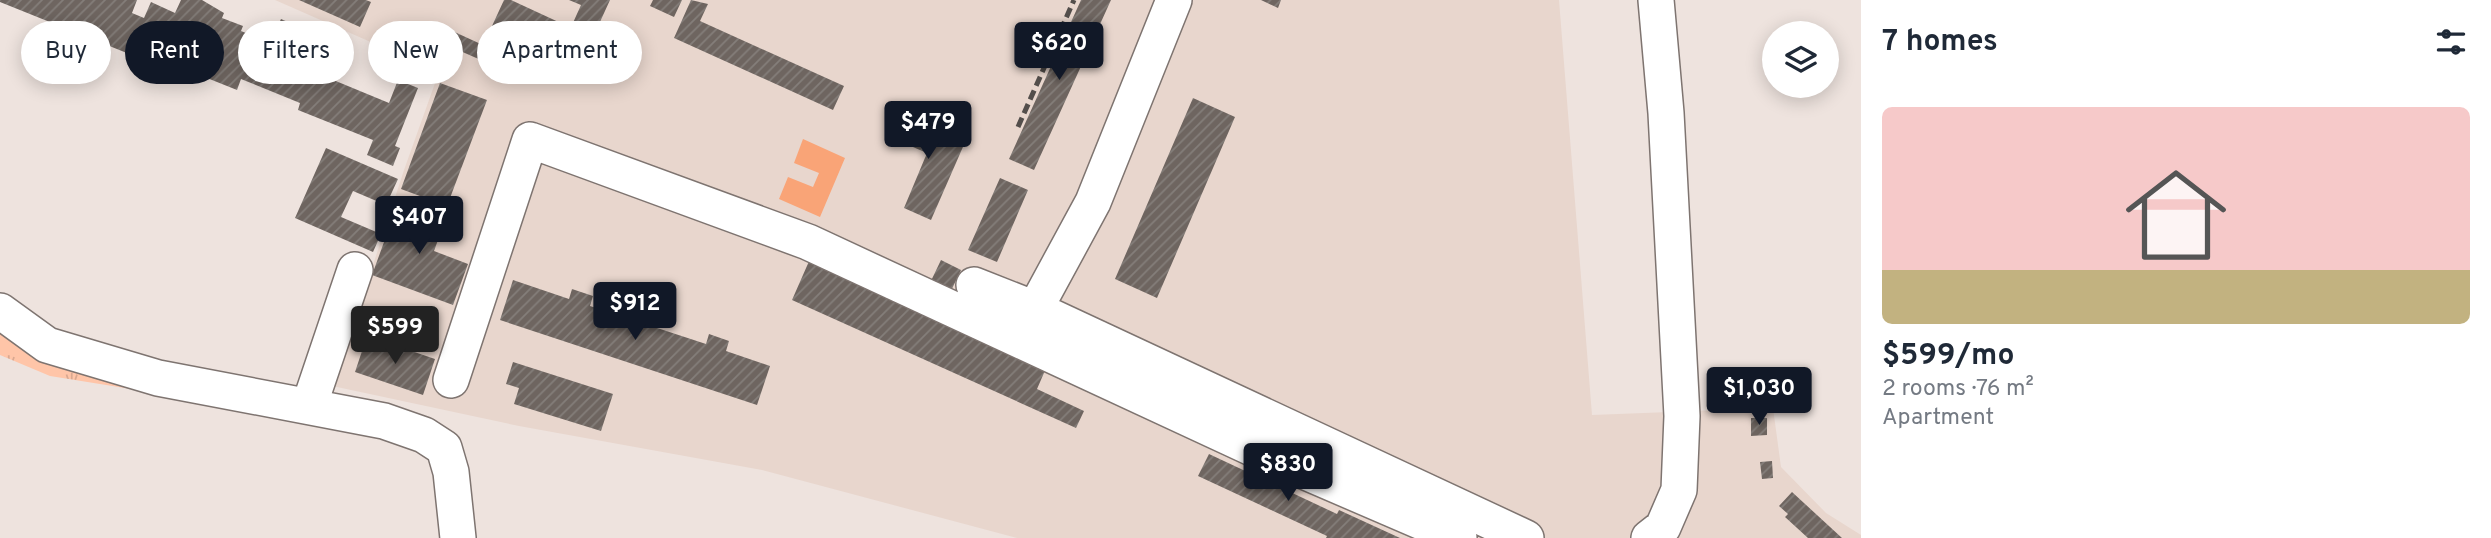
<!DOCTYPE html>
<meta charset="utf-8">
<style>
:root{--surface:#fff;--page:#f2f2f3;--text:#1f2937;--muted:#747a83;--line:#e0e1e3;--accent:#111827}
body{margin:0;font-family:Overpass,sans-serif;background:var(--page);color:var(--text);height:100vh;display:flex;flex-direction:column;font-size:26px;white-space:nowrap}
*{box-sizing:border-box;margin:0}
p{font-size:23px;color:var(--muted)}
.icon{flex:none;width:38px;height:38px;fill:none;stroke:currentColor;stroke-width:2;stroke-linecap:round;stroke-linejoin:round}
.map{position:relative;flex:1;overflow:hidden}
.drawer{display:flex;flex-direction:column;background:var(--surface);width:630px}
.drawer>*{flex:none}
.guide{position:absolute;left:21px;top:21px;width:665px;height:63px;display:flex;gap:14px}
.tools{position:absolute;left:1762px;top:21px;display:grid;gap:14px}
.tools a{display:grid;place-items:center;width:77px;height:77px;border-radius:50%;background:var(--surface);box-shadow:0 4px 18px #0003;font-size:35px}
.price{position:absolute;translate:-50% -60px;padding:0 16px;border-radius:7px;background:var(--accent);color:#fff;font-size:23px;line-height:46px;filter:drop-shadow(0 2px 4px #0008)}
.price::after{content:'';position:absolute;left:50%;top:42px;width:21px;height:16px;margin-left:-10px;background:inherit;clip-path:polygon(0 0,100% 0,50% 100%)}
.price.on{background:#222;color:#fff}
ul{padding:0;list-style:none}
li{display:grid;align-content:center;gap:14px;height:371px;padding:0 21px}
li+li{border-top:2px solid var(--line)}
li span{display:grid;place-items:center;height:217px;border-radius:10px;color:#555}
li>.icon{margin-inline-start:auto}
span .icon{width:126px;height:126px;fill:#fffc;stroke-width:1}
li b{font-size:30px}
h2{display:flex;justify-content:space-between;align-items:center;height:84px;padding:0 21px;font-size:30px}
.chip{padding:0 24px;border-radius:32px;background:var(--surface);box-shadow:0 4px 18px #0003;font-size:24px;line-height:63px}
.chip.on{background:var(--accent);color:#fff}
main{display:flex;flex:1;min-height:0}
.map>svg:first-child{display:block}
.built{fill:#e8d6cd}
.grass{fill:url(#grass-tufts)}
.water{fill:#f9a477}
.building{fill:url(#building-hatch)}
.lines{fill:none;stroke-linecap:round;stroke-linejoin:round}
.minor-casing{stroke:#7e7470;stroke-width:38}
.minor{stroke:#fff;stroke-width:35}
.rail{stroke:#534e4b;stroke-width:5;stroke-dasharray:10 5;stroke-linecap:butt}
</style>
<main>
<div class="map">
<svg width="1861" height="538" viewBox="0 0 1861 538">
<defs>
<pattern id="grass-tufts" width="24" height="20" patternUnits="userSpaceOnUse" patternTransform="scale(1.75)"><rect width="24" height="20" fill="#ffc5a8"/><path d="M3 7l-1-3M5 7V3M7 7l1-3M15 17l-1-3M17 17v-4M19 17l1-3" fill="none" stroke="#daa890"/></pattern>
<pattern id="building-hatch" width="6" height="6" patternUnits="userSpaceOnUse" patternTransform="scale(1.75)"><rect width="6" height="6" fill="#6e6560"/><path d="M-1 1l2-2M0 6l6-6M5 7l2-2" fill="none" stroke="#847e7a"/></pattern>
</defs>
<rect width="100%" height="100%" fill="#eee3de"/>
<path class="built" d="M275,0H1559L1592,415L1773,408L1781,467L1826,513L1861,535V538H1017L762,470L519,426L323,384L365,263L373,265L404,170L439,72Z"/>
<path class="grass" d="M0,327L382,429L50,376L0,355Z"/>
<path class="water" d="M803,139L845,158L820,217L779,199L788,177L813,187L819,173L794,163Z"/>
<path class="building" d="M0,0H137L132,13L144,18L151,2L175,13L181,0H202L224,13L222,18L243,26L241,31L270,43L281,19L297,26L286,50L317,63L314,72L389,103L398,80L418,88L395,146L400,148L393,166L367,155L373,140L298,110L300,103L241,79L237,90L192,72L189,78L0,2Z
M299,0H366L371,2L360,27Z
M504,0H511L565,25L552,54L492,26Z
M569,0H610L594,35L572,25L581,5Z
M653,0H682L674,17L650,6Z
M691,0L708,4L700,21L844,86L833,110L674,38Z
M1081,0H1111L1034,170L1009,159Z
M1261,0H1281L1278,8Z
M448,29L496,51L490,64L442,43Z
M440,83L487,100L447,206L401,189Z
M1193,98L1235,117L1157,298L1115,279Z
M898,111L966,140L931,220L904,208L927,153L887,136Z
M326,148L398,179L386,205L353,191L341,217L381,234L373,252L295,218Z
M1000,178L1028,190L997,262L968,250Z
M399,201L446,218L434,251L468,264L453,305L372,275Z
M810,259L1047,366L1037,389L1084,411L1076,428L792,300Z
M941,260L961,270L949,295L929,285Z
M513,280L569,299L572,289L593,296L590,306L706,344L709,334L729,341L726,351L770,366L757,405L500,320Z
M367,336L435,359L423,395L355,372Z
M513,362L613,394L601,431L514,404L519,388L506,384Z
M1751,418H1767V435L1751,436Z
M1209,454L1337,514L1339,510L1400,538H1326L1327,536L1198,476Z
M1772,461L1773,478L1762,479L1760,462Z
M1792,492L1842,538H1808L1785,517L1788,514L1779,506Z"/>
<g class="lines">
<g class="minor-casing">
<path id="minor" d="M974,285L1035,309L1526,538
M1035,309L1093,202L1174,0
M0,311L47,345L158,378L384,421L424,435L444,448L451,472L458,538
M451,380L530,140L808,242L1278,460L1459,538
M309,406L355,270
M1649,538L1663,527L1679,490L1682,416L1666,113L1656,0"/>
</g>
<use href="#minor" class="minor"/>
<path class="rail" d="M1018,127L1074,0"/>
</g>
</svg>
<div class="tools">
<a><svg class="icon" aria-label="layers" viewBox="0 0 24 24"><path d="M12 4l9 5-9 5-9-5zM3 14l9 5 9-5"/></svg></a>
</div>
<b class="price" style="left:1059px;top:82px">$620</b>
<b class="price" style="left:928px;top:161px">$479</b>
<b class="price" style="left:419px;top:256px">$407</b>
<b class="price" style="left:635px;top:342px">$912</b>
<b class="price on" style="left:395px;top:366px">$599</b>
<b class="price" style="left:1759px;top:427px">$1,030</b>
<b class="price" style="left:1288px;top:503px">$830</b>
<div class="guide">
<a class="chip">Buy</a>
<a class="chip on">Rent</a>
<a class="chip">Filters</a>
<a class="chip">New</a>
<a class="chip">Apartment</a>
</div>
</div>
<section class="drawer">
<h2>7 homes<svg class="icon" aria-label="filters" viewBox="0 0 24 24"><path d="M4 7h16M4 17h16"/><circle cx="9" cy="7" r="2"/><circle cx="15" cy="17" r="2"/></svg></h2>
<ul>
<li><span style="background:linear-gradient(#f6c9c9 75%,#c2b280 0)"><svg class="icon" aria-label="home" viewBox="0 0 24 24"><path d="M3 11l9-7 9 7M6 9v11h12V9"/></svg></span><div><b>$599/mo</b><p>2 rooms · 76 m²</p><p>Apartment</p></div></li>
</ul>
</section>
</main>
